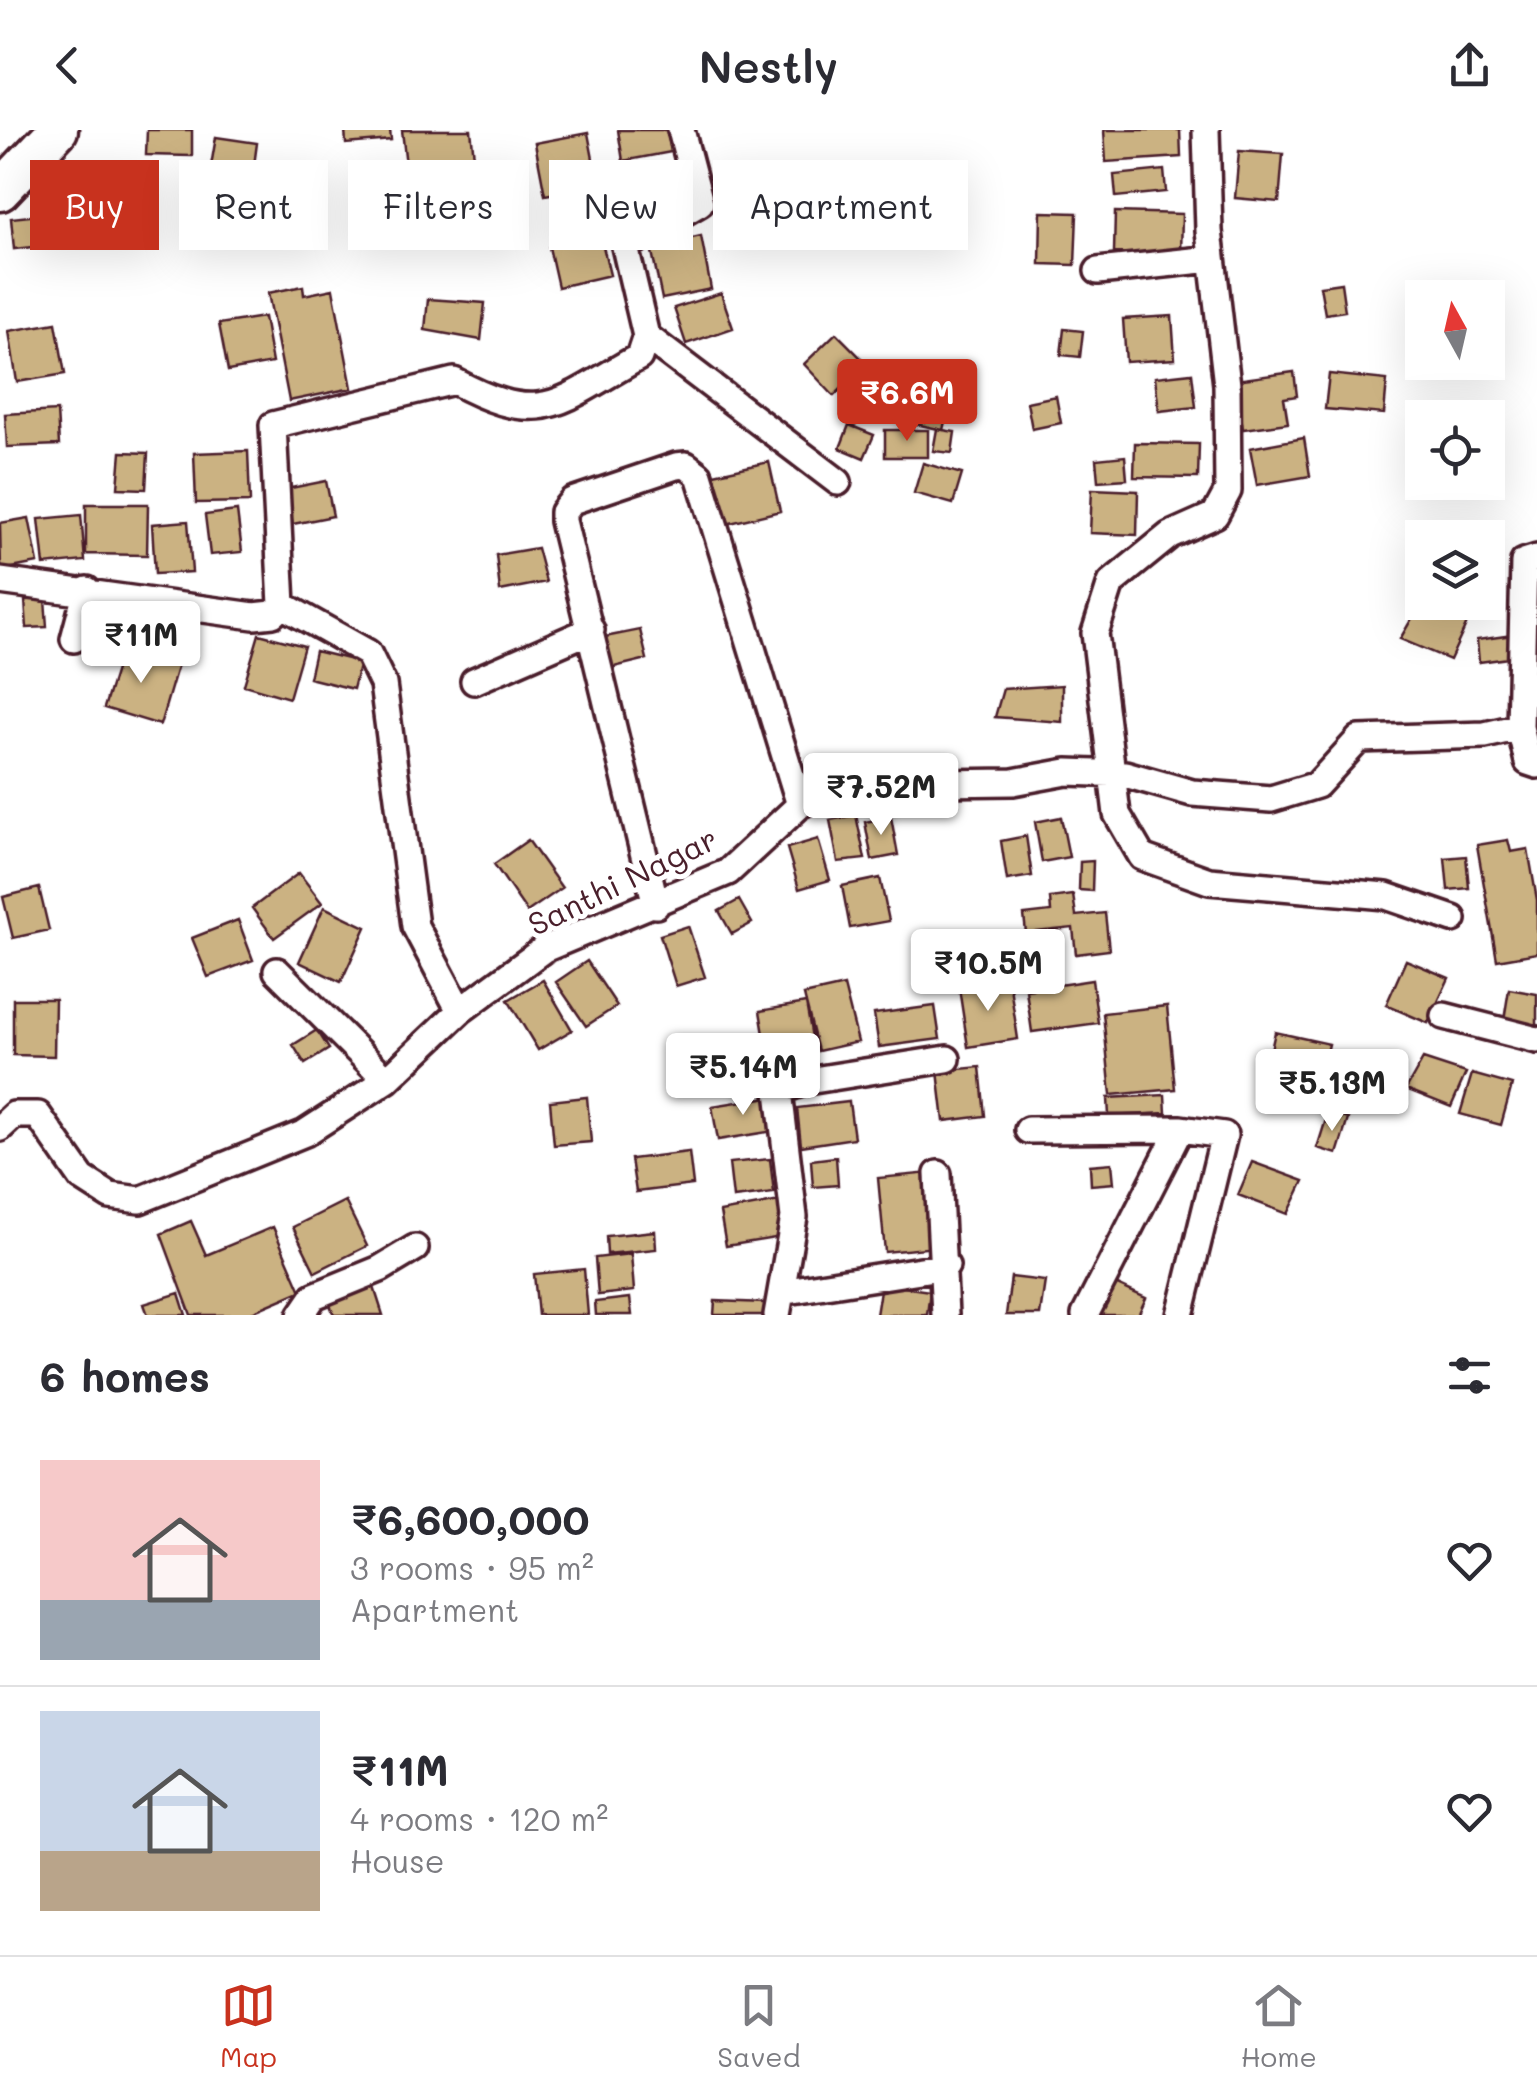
<!DOCTYPE html>
<meta charset="utf-8">
<style>
:root{--surface:#fff;--page:#f7f7f7;--text:#2b2b33;--muted:#7c7c81;--line:#e1e1e2;--accent:#c8321e}
body{margin:0;font-family:Mali,sans-serif;background:var(--page);color:var(--text);height:100vh;display:flex;flex-direction:column;font-size:38px;white-space:nowrap}
*{box-sizing:border-box;margin:0}
p{font-size:32px;color:var(--muted)}
.icon{flex:none;width:55px;height:55px;fill:none;stroke:currentColor;stroke-width:2;stroke-linecap:round;stroke-linejoin:round}
.map{position:relative;height:1185px;overflow:hidden}
.side{display:flex;flex-direction:column;background:var(--surface);flex:1}
.side>*{flex:none}
.banner{position:absolute;left:30px;top:30px;width:1000px;height:90px;display:flex;gap:20px}
.needle{width:65px;rotate:352deg}
.tools{position:absolute;left:1405px;top:150px;display:grid;gap:20px}
.tools a{display:grid;place-items:center;width:100px;height:100px;border-radius:0px;background:var(--surface);box-shadow:0 10px 40px #0002;font-size:50px}
.price{position:absolute;translate:-50% -85px;padding:0 22px;border-radius:10px;background:#fff;color:#222;font-size:32px;line-height:65px;filter:drop-shadow(0 2px 5px #0008)}
.price::after{content:'';position:absolute;left:50%;top:60px;width:30px;height:22px;margin-left:-15px;background:inherit;clip-path:polygon(0 0,100% 0,50% 100%)}
.price.selected{background:var(--accent);color:#fff}
ul{padding:0;list-style:none}
li{display:flex;align-items:center;gap:30px;height:250px;padding:0 40px}
li+li{border-top:2px solid var(--line)}
li span{display:grid;place-items:center;flex:none;width:280px;height:200px;border-radius:0px;color:#555}
li>.icon{margin-inline-start:auto}
span .icon{width:120px;height:120px;fill:#fffc;stroke-width:1}
li b{font-size:42px}
h2{display:flex;justify-content:space-between;align-items:center;height:120px;padding:0 40px;font-size:42px}
.tag{padding:0 35px;border-radius:0px;background:var(--surface);box-shadow:0 10px 40px #0002;font-size:35px;line-height:90px}
.tag.selected{background:var(--accent);color:#fff}
header{display:flex;justify-content:space-between;align-items:center;height:130px;padding:0 40px;background:var(--surface);font-size:45px;font-weight:600}
.dock{display:flex;justify-content:space-around;align-items:center;height:140px;border-top:2px solid var(--line);background:var(--surface);font-size:28px;color:var(--muted)}
.dock a{display:grid;justify-items:center;gap:5px}
.dock .selected{color:var(--accent)}
.map>svg:first-child{display:block}
.building{fill:#cbb282;stroke:#4a1f2b;stroke-width:2.5}
.lines{fill:none;stroke-linecap:round;stroke-linejoin:round}
.minor-casing{stroke:#4a1f2b;stroke-width:32}
.secondary-casing{stroke:#4a1f2b;stroke-width:45}
.minor{stroke:#fff;stroke-width:25}
.secondary{stroke:#fff;stroke-width:38}
.labels{text-anchor:middle;dominant-baseline:central;stroke-width:10;stroke-linejoin:round;paint-order:stroke}
.street-label{font-size:32px;fill:#4a1f2b;stroke:#fff}
</style>
<header><svg class="icon" aria-label="back" viewBox="0 0 24 24"><path d="M15 5l-7 7 7 7"/></svg>Nestly<svg class="icon" aria-label="share" viewBox="0 0 24 24"><path d="M12 15V3M7 8l5-5 5 5M5 13v7h14v-7"/></svg></header>
<div class="map">
<svg width="1537" height="1185" viewBox="0 0 1537 1185">
<rect width="100%" height="100%" fill="#fff"/>
<filter id="ink" filterUnits="userSpaceOnUse"><feTurbulence type="fractalNoise" baseFrequency=".01" numOctaves="2"/><feDisplacementMap in="SourceGraphic" scale="20" xChannelSelector="R" yChannelSelector="G"/><feConvolveMatrix kernelMatrix="1 2 1 2 8 2 1 2 1" color-interpolation-filters="sRGB"/></filter>
<g filter="url(#ink)">
<path class="building" d="M147,0H192V26L146,25Z
M345,0H390L391,10L346,14Z
M402,0H471L477,55L409,62Z
M618,0H667L671,22L623,31Z
M1104,0H1180L1181,27L1106,32Z
M588,3L598,55L545,65L535,13Z
M216,7L257,13L253,43L211,36Z
M1239,21L1283,24L1279,72L1235,68Z
M1164,40L1166,62L1116,67L1114,45Z
M36,48L72,53L69,73L33,68Z
M68,82L71,113L14,119L11,88Z
M1041,82L1077,83L1075,135L1040,134Z
M1115,82L1182,84L1181,125L1114,123Z
M600,104L610,145L558,157L549,117Z
M701,106L711,159L662,169L651,117Z
M1341,153L1345,181L1325,184L1320,156Z
M303,156L304,165L333,159L352,258L289,271L268,163Z
M721,163L733,198L686,214L674,178Z
M428,169L485,173L481,210L425,200Z
M1172,186L1175,229L1126,232L1123,189Z
M264,187L272,233L228,241L219,194Z
M56,193L65,244L17,252L9,201Z
M1064,199L1083,201L1080,227L1061,225Z
M836,203L867,234L834,266L804,234Z
M1294,242L1297,266L1284,268L1288,293L1243,299L1236,250Z
M1192,243L1196,277L1159,281L1155,247Z
M1329,244L1387,250L1384,284L1325,279Z
M1056,266L1061,293L1032,299L1027,272Z
M906,274L947,283L943,300L902,291Z
M57,281L59,315L7,317L5,284Z
M849,295L874,305L864,328L840,318Z
M937,299L955,302L952,323L933,321Z
M885,300H928V327H885Z
M1304,308L1310,346L1257,355L1250,318Z
M1135,313L1199,314L1198,348L1134,347Z
M248,321L250,372L196,373L194,323Z
M121,322L148,323L146,359L118,358Z
M1125,326L1127,349L1098,351L1096,329Z
M769,332L780,381L726,394L714,344Z
M923,333L962,344L953,374L914,363Z
M326,351L333,386L293,394L286,359Z
M1092,359L1138,361L1137,405L1090,403Z
M86,374H148L147,425L86,424Z
M237,381L242,422L210,425L205,385Z
M81,385L85,431L44,435L39,389Z
M29,388L38,433L1,440L0,393Z
M188,391L192,442L155,444L152,394Z
M537,418L546,452L500,461L496,425Z
M45,469L47,497L27,498L25,470Z
M1422,471L1468,491L1450,530L1400,509Z
M640,500L647,529L606,539L600,508Z
M259,504L304,516L289,568L244,555Z
M1513,505L1516,527L1479,532L1477,510Z
M123,517L178,534L160,595L104,578Z
M315,521L360,532L353,559L309,548Z
M1062,555V592L995,587L1003,559Z
M856,685L865,729L838,732L830,690Z
M891,687L898,725L872,730L865,692Z
M1061,687L1069,727L1042,732L1035,692Z
M1026,706L1032,746L1007,750L1001,711Z
M818,709L830,750L799,759L787,718Z
M528,710L562,758L527,782L494,734Z
M1508,710L1511,722L1528,719L1537,770V823L1497,830L1477,715Z
M1466,726L1469,758L1448,760L1445,728Z
M1093,731L1092,761L1079,760L1080,732Z
M299,743L322,773L274,808L252,778Z
M880,748L889,791L850,798L842,756Z
M39,758L49,800L13,808L3,767Z
M1073,765L1076,786L1105,783L1109,820L1076,824L1073,798L1026,803L1024,785L1051,782L1050,768Z
M739,770L752,793L732,804L719,781Z
M324,777L366,797L341,852L299,832Z
M238,790L253,830L208,847L192,808Z
M688,796L705,847L676,856L660,805Z
M1406,830L1449,848L1428,893L1386,875Z
M587,831L617,876L586,896L556,852Z
M543,850L572,900L538,920L508,870Z
M1009,850L1018,909L968,917L959,858Z
M1092,850L1098,893L1032,902L1026,860Z
M844,856L858,912L818,921L804,865Z
M1509,859L1537,864V921L1500,915Z
M13,869H55L54,926L13,925Z
M806,873L816,931L770,939L760,881Z
M935,876L940,909L879,917L874,884Z
M1167,876L1175,959L1111,965L1103,883Z
M317,900L329,919L305,934L293,915Z
M1275,902L1329,914L1318,962L1264,951Z
M1423,929L1466,943L1451,977L1406,959Z
M980,937L985,986L944,991L938,941Z
M1380,940L1394,961L1360,983L1340,952L1355,942L1361,953Z
M1472,944L1512,955L1501,995L1460,984Z
M1165,965L1166,983L1109,986L1108,968Z
M587,967L591,1012L554,1015L550,971Z
M769,967L774,1001L718,1010L712,976Z
M849,972L854,1008L801,1016L797,978Z
M1328,983L1348,989L1337,1024L1317,1018Z
M689,1022L693,1055L636,1062L631,1029Z
M836,1027L838,1055L813,1057L811,1030Z
M770,1029L774,1063L733,1068L729,1033Z
M1252,1032L1304,1051L1288,1084L1238,1065Z
M1112,1033L1114,1053L1091,1055L1090,1035Z
M930,1043L937,1117L885,1122L878,1048Z
M345,1071L367,1116L315,1142L293,1097Z
M780,1071L787,1106L726,1116L720,1082Z
M191,1091L206,1125L273,1097L301,1161L245,1185H191L161,1104Z
M655,1101L656,1119L607,1124L606,1106Z
M631,1124L634,1161L598,1165L595,1128Z
M584,1139L588,1185H538L534,1144Z
M1011,1147L1045,1151L1040,1185H1006Z
M1111,1152L1146,1168L1138,1185H1096Z
M881,1154L930,1161L927,1185H876Z
M374,1157L383,1185H334L329,1172Z
M179,1163L186,1185H148L144,1174Z
M630,1168L632,1185H596L595,1172Z
M715,1171L765,1173L764,1185H714Z"/>
<g class="lines">
<g class="minor-casing">
<path id="minor" d="M1206,0L1209,101L1227,255L1228,361L1215,385L1170,405L1111,453L1095,503L1117,684L1142,727L1209,751L1386,766L1453,789
M626,116L700,73L681,0
M1098,141L1212,129
M646,206L838,352
M0,451L254,486L273,484L282,475L273,295L454,251C543,299 558,272 639,227L646,206L611,57
M282,475L368,523L383,554L415,796L460,881
M74,509L87,460
M474,551L591,500
M1520,597L1528,632L1537,635
M656,775L563,391V382L572,371L676,336L686,335L699,345L800,675
M277,841L387,950
M1444,886L1537,910
M0,998L14,985H38L82,1048L110,1066L140,1070L305,1003L387,950L460,881L544,819L728,742L800,675L826,662L864,654L1013,652L1067,642L1125,644L1192,663L1271,669L1317,655L1359,609L1485,605L1520,597L1524,432L1537,428
M1028,1000L1180,999L1224,1005L1180,1185
M938,1044L945,1185
M781,1162L946,1136
M301,1185L314,1166L380,1139L415,1118
M777,1185L794,1087L779,961L807,951L947,929
M1085,1185L1180,999"/>
</g>
<g class="secondary-casing">
<path id="secondary" d="M0,61L58,0"/>
</g>
<use href="#minor" class="minor"/>
<use href="#secondary" class="secondary"/>
</g>
</g>
<g class="labels">
<g class="street-label">
<text transform="translate(622 750) rotate(-26)">Santhi Nagar</text>
</g>
</g>
</svg>
<div class="tools">
<a><svg class="needle" viewBox="-14 -14 28 28"><path d="M0-13l5 13h-10z" fill="#e53935"/><path d="M0 13l5-13h-10z" fill="#7c7c81"/></svg></a>
<a><svg class="icon" aria-label="locate" viewBox="0 0 24 24"><circle cx="12" cy="12" r="6"/><path d="M12 2v4M12 18v4M2 12h4M18 12h4"/></svg></a>
<a><svg class="icon" aria-label="layers" viewBox="0 0 24 24"><path d="M12 4l9 5-9 5-9-5zM3 14l9 5 9-5"/></svg></a>
</div>
<b class="price selected" style="left:907px;top:314px">₹6.6M</b>
<b class="price" style="left:141px;top:556px">₹11M</b>
<b class="price" style="left:881px;top:708px">₹7.52M</b>
<b class="price" style="left:988px;top:884px">₹10.5M</b>
<b class="price" style="left:743px;top:988px">₹5.14M</b>
<b class="price" style="left:1332px;top:1004px">₹5.13M</b>
<div class="banner">
<a class="tag selected">Buy</a>
<a class="tag">Rent</a>
<a class="tag">Filters</a>
<a class="tag">New</a>
<a class="tag">Apartment</a>
</div>
</div>
<section class="side">
<h2>6 homes<svg class="icon" aria-label="filters" viewBox="0 0 24 24"><path d="M4 7h16M4 17h16"/><circle cx="9" cy="7" r="2"/><circle cx="15" cy="17" r="2"/></svg></h2>
<ul>
<li><span style="background:linear-gradient(#f6c9c9 70%,#9aa5b1 0)"><svg class="icon" aria-label="home" viewBox="0 0 24 24"><path d="M3 11l9-7 9 7M6 9v11h12V9"/></svg></span><div><b>₹6,600,000</b><p>3 rooms · 95 m²</p><p>Apartment</p></div><svg class="icon" aria-label="heart" viewBox="0 0 24 24"><path d="M12 20l-8-8c-3-5 5-10 8-4 3-6 11-1 8 4z"/></svg></li>
<li><span style="background:linear-gradient(#c9d6e8 70%,#b9a48a 0)"><svg class="icon" aria-label="home" viewBox="0 0 24 24"><path d="M3 11l9-7 9 7M6 9v11h12V9"/></svg></span><div><b>₹11M</b><p>4 rooms · 120 m²</p><p>House</p></div><svg class="icon" aria-label="heart" viewBox="0 0 24 24"><path d="M12 20l-8-8c-3-5 5-10 8-4 3-6 11-1 8 4z"/></svg></li>
</ul>
</section>
<nav class="dock">
<a class="selected"><svg class="icon" aria-label="map" viewBox="0 0 24 24"><path d="M3 6l6-2 6 2 6-2v14l-6 2-6-2-6 2zM9 4v14M15 6v14"/></svg>Map</a>
<a><svg class="icon" aria-label="saved" viewBox="0 0 24 24"><path d="M7 4h10v16l-5-4-5 4z"/></svg>Saved</a>
<a><svg class="icon" aria-label="home" viewBox="0 0 24 24"><path d="M3 11l9-7 9 7M6 9v11h12V9"/></svg>Home</a>
</nav>
